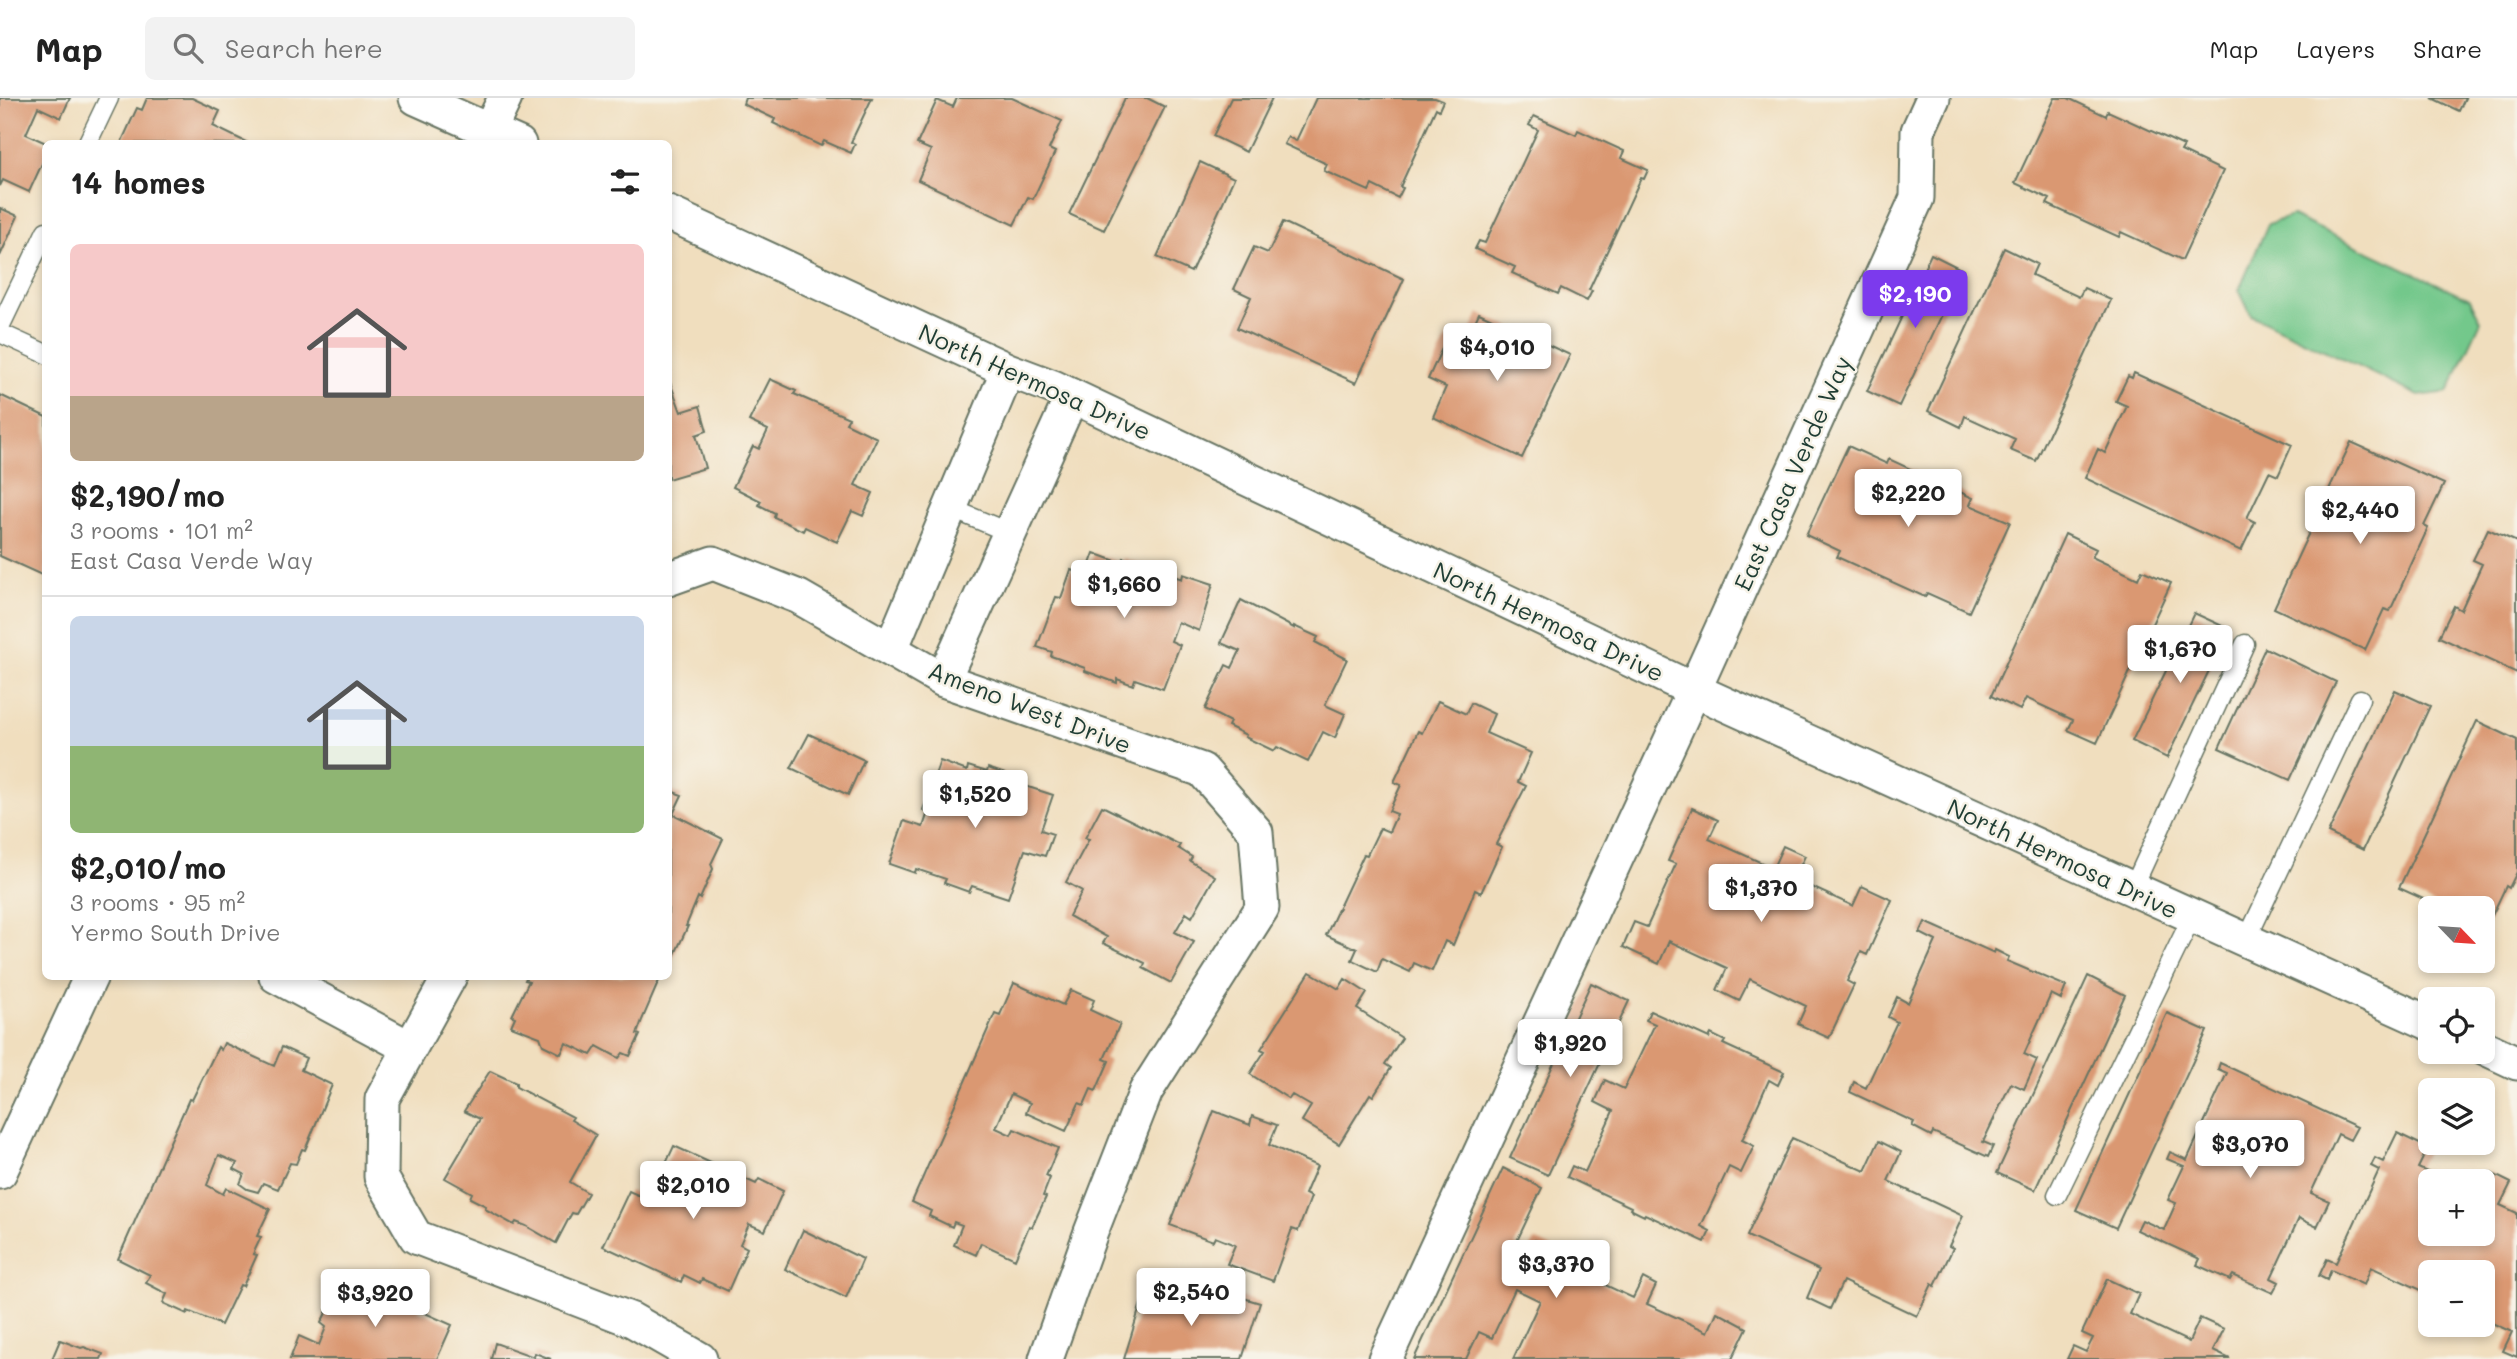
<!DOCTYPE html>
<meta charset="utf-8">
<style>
:root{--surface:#fff;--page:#f2f2f2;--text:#222;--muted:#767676;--line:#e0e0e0;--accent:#7c3aed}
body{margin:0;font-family:Mali,sans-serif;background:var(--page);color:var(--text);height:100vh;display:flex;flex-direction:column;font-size:26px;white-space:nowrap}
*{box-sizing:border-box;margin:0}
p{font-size:23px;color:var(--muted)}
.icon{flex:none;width:38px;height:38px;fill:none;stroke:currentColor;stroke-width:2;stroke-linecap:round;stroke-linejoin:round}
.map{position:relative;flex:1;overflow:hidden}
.panel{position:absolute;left:42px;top:42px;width:630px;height:840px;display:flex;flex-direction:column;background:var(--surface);border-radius:10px;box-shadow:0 4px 10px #0003}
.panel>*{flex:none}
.needle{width:46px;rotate:115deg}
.fabs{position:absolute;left:2418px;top:798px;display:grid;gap:14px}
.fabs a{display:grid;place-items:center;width:77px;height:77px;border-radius:10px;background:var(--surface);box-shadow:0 4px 10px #0003;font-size:35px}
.price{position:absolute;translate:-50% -60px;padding:0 16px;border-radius:7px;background:#fff;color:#222;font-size:23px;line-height:46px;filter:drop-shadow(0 2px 4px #0008)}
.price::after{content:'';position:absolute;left:50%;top:42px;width:21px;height:16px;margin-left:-10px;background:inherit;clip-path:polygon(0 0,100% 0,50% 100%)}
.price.active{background:var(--accent);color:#fff}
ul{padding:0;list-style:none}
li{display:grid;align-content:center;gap:14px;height:371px;padding:0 28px}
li+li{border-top:2px solid var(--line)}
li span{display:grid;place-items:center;height:217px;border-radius:10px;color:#555}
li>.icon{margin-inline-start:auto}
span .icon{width:126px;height:126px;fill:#fffc;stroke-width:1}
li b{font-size:30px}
h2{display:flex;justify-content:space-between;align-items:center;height:84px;padding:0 28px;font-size:30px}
header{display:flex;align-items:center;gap:42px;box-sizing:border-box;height:98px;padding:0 35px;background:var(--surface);border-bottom:2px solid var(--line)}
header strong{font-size:33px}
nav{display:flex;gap:38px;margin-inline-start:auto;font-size:24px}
.search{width:490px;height:63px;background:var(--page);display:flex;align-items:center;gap:18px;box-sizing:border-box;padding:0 24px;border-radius:10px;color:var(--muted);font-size:26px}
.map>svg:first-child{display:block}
.pitch{fill:#73c88b;stroke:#498260;stroke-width:2}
.building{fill:#da9872}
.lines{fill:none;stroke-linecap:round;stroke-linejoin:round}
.lane-casing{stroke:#687564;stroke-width:21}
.street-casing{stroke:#687564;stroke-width:37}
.lane{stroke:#fff;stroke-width:18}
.street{stroke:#fff;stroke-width:33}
.labels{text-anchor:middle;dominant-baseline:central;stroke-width:5;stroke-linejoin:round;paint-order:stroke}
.street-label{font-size:24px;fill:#1f3d34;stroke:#f7f3e8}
</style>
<header>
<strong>Map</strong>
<div class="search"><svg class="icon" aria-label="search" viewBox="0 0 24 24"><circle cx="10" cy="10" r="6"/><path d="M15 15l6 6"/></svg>Search here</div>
<nav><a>Map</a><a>Layers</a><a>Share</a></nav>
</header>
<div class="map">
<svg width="2517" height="1261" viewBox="0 0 2517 1261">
<rect width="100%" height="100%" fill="#f7f3e8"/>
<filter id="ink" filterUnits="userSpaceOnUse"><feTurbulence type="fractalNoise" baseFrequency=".0143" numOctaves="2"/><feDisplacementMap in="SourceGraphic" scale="14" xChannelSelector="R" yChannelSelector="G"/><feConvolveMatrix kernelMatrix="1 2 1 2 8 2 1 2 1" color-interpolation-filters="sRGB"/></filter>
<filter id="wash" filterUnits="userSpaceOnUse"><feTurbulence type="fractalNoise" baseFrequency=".00686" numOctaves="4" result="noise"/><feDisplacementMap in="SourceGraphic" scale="28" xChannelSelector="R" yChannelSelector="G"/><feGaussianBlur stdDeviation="1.57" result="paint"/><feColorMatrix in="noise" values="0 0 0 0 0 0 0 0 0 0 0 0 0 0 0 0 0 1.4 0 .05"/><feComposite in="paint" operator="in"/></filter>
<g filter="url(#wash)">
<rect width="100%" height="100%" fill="#f0debe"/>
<path class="pitch" d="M2292,118L2470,201L2481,223L2448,294L2419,298L2251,217L2239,192L2268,126Z"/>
<g id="blocks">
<path class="building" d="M0,0H70L61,20L38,9L26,36L46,45V57L29,94L3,82L0,88Z
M147,0H192L220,13L213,28L250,46L121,45L137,10L142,12Z
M745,0H872L851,44L855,46L851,55L824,43L821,48L773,25L775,21L743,6Z
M957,0H1012L1062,23L1049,51L1055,54L1033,101L1028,99L1014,127L918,82L931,52L917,46L937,2L953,9Z
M1125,0H1147L1165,9L1104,132L1069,116Z
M1231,0H1272L1246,54L1213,38Z
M1316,0H1435L1443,3L1439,12L1436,10L1400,89L1403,90L1398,100L1372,87L1369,93L1324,73L1327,66L1284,46L1288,39L1296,43Z
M2055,0H2068L2106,18L2108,13L2184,48L2181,53L2223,73L2182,162L2121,134L2119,139L2047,106L2050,101L2015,85Z
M2432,0H2465L2459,13Z
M1534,18L1576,37L1578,32L1624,53L1621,60L1648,72L1644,81L1641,80L1589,192L1592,193L1587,203L1561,190L1558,196L1512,175L1515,169L1475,151L1479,143L1485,145L1538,32L1529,27Z
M1200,64L1234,80L1191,174L1157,159Z
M0,110L18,118L0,158Z
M1283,124L1404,181L1356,285L1237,230L1251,199L1234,191L1254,149L1268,155Z
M2004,150L2037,166L2032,177L2079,199L2084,190L2111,202L2036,363L2010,352L2015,341L1965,318L1961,329L1928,313Z
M1931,156L1963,172L1899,308L1867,293Z
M1479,215L1570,257L1522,360L1433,319L1446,289L1428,281L1449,235L1466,243Z
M2134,275L2292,347L2278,378L2269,374L2247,420L2255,424L2241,453L2085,380L2098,351L2105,355L2127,308L2116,303L2128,278L2132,280Z
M668,279L681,314L700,308L707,333L696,337L705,370L668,381Z
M770,281L796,293L794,296L849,320L846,325L877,340L855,387L873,395L863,418L852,413L837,444L805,429L803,433L774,419L775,415L759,407L761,403L733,389L753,348L759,351L768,332L749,323Z
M0,297L46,319V479L0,458Z
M2351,344L2444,386L2424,428L2428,430L2390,513L2384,511L2365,552L2274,510Z
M1848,348L1887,366L1889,361L1973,400L1970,407L2010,424L1969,514L1927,495L1925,499L1837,459L1840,453L1806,437Z
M2488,431L2517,444V575L2439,539L2454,508L2461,512L2482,466L2473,462Z
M2065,436L2096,451L2092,459L2138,481L2142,472L2171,485L2097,645L2068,632L2073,622L2026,600L2020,612L1991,598Z
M1094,455L1121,465L1124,460L1182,481L1183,476L1213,486L1199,533L1178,524L1171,543L1180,547L1163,591L1135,581L1133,587L1117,581V585L1085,573V570L1051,558L1052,554L1037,549L1056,499L1061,500L1071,472L1086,477Z
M1241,502L1294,530V528L1318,539L1315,544L1347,561L1325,607L1345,616L1335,640L1323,634L1308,664L1277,649L1274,653L1245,639L1246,637L1228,628L1230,624L1205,611L1226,567L1232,570L1240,553L1221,545Z
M2194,515L2229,531L2167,660L2132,643Z
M2265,550L2336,584L2290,682L2219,650Z
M2395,592L2430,608L2363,752L2328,735Z
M1438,603L1466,616L1471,605L1494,616L1486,635L1531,655L1518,684L1526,688L1496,746L1502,749L1481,795L1475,792L1453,847L1445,843L1432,873L1414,865L1410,874L1382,861L1377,874L1352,862L1357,851L1326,837L1364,756L1367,757L1380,730L1389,734L1397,716L1389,713L1401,687L1394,684L1418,633L1422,635Z
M2477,623L2517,642V774L2509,790L2506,788L2486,830L2483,829V810H2443L2399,790Z
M809,636L864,662L848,697L791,670Z
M940,663L967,673L968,668L987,674L988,670L1023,682L1022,687L1053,697L1041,732L1053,736L1045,758L1025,752L1008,800L972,788L969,794L944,785L946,781L916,771L915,775L889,766L904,723L923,729L928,714L923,712Z
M668,692L682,697L673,716L723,741L711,766L713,771L700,801L698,799L686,828H688L668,871Z
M1102,708L1180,747L1178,750L1192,759L1190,763L1215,778L1192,819L1186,815L1175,834L1194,844L1171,885L1143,870L1145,865L1103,845L1107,839L1069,818L1082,793L1066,784L1089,741L1085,740Z
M1692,710L1718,722L1709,741L1773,770L1783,748L1805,758L1794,781L1853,808L1862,788L1892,802L1867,857L1861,854L1847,883L1854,887L1829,940L1798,926L1806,908L1750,881L1739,903L1717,892L1727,870L1669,843L1659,866L1623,849L1634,824L1647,829L1676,766L1668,763Z
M1925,824L1994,855L1995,852L2009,859L2007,863L2066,888L2061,901L2051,896L2024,956L2037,962L2024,991L2011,985L1983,1044L1993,1048L1988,1059L1933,1034L1931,1038L1912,1028L1914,1024L1850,994L1854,984L1866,990L1897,924L1888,919L1897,899L1908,905L1936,843L1920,835Z
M1310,874L1339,891L1345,881L1367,895L1357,911L1402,940L1385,966L1391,970L1373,998L1370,996L1339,1046L1302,1023L1311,1008L1292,997L1289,1001L1250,976L1265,953L1261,951Z
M527,878H661L642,922L637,936L640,937L630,958L623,955L619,960L597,948L591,957L566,945L561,956L543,947L540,939L511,928L515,919L512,918L529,883L525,882Z
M2088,878L2125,897L2035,1092L1997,1075Z
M1014,885L1063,907L1071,892L1094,902L1090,912L1120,926L1104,961L1109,963L1096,993L1091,991L1084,1007L1079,1005L1066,1033L1026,1015L1030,1005L1011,996L996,1030L1011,1037L1014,1031L1058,1050L1046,1078L1050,1080L1043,1098L1046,1099L1032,1129L1029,1128L1015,1161L981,1145L976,1157L954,1147L962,1127L954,1124L952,1129L929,1118L931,1113L912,1104L995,915L1000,917Z
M1591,885L1629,903L1548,1077L1510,1060Z
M1650,913L1709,940L1711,936L1725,943L1723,946L1784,974L1778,987L1769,982L1742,1042L1754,1048L1741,1075L1729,1069L1701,1128L1710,1133L1705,1144L1645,1116L1644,1118L1630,1111L1631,1109L1567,1079L1572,1068L1585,1074L1613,1013L1595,1004L1605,982L1624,991L1655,926L1646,922Z
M2167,915L2207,933L2116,1130L2076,1112Z
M224,945L274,968L282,949L306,960L301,972L332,987L305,1052L302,1051L296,1066L290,1065L278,1091L263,1085L258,1094L247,1091L240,1086L244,1076L234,1071L237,1065L219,1057L207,1087L223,1096L226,1090L270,1111L257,1138L261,1139L253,1156L257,1157L243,1188L240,1187L221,1227L188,1213L187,1216L163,1205L167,1196L146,1185L150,1177L118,1161L189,1001L192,1002L218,949L221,952Z
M2220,965L2357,1029L2350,1042L2338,1036L2311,1095L2329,1103L2317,1129L2299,1120L2271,1180L2279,1184L2273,1195L2233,1177L2230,1182L2197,1167L2200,1161L2137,1132L2142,1122L2164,1132L2176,1105L2168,1102L2184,1068L2167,1061L2170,1054L2187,1062L2227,975L2218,971Z
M490,973L516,985V989L573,1019L571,1022L596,1037L570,1084L588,1095L576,1116L572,1115L568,1122L556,1145L526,1128L516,1124L514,1127L485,1111L486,1108L470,1100L472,1095L445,1080L480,1021L464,1013Z
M1214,1013L1250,1027L1252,1018L1277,1027L1269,1047L1317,1068L1305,1096L1311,1099L1298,1133L1292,1131L1273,1183L1227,1166L1235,1147L1215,1139L1213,1143L1170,1127Z
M2397,1035L2428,1050L2418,1070L2447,1083H2431V1136H2483V1087L2489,1074L2511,1085L2500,1107L2517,1115V1259L2503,1253L2512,1234L2483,1221V1174H2431V1223L2420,1218L2430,1196L2371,1169L2364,1187L2331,1172L2327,1182L2319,1178L2327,1161L2336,1165L2379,1072L2371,1068L2375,1060L2383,1064Z
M1792,1040L1865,1073L1879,1043L1901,1054L1888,1083L1963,1118L1949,1148L1953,1150L1935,1188L1932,1186L1917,1218L1843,1183L1830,1211L1807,1200L1819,1172L1747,1138Z
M674,1048L756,1086L759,1081L783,1093L765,1133L749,1126L740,1146L747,1150L728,1193L702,1181L700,1185L684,1177L681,1184L603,1148L629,1093L649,1102Z
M1503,1070L1542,1090L1515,1147L1529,1153L1535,1142L1565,1156L1560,1166L1633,1200L1643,1180L1656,1187L1647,1206L1708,1234L1717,1214L1747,1230L1732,1261H1513L1540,1203L1515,1191L1492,1240L1479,1234L1466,1261H1414Z
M803,1132L863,1161L846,1200L785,1171Z
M2107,1181L2139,1196L2130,1216L2189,1244L2200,1220L2224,1231L2213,1253L2230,1261H2067L2073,1248L2086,1254L2093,1240L2082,1235Z
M342,1182L369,1195L372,1188L388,1197L389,1194L419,1208L418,1212L452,1227L437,1261H290L299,1238L319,1247L326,1229L321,1225Z
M1146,1189L1191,1204V1207L1209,1213L1217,1192L1260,1205L1242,1261H1124Z
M60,1242L81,1250L84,1249L103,1256L101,1261H52Z
M495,1245L534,1259L535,1255L551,1261H491Z"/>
</g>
</g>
<g filter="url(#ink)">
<use href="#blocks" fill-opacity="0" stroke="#687564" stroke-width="2"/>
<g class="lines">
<g class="lane-casing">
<path id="lane" d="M87,46L109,0
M0,229L46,133
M0,235L46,256
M950,410L1010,435
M2132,792L2245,546
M2246,843L2360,601
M2057,1097L2192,819"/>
</g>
<g class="street-casing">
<path id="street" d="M416,0L519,46
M483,46L505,0
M668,115L1008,272L1053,289L1694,592L2431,926
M668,481L713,465L799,499L943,582L1202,672L1256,734L1262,810L1146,993L1091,1134L1046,1261
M891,551L1008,272
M943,582L1072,298
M276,878L410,950
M450,878L382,1001L381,1079L416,1139L632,1222L700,1261
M2483,949L2517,965
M0,1074L91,878
M1385,1261L1694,592L1917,100L1918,33L1933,0"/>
</g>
<use href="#lane" class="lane"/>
<use href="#street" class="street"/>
</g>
</g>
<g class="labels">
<g class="street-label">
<text transform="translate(1035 283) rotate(24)">North Hermosa Drive</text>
<text transform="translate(1792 375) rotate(-66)">East Casa Verde Way</text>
<text transform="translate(1549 523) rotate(25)">North Hermosa Drive</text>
<text transform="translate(1030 609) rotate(21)">Ameno West Drive</text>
<text transform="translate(2063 760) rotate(25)">North Hermosa Drive</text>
</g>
</g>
</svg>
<div class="fabs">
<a><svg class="needle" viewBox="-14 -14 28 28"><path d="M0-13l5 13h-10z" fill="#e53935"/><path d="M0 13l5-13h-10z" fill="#767676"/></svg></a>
<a><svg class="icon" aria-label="locate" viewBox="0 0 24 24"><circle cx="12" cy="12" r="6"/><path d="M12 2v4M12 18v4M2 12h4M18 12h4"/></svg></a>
<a><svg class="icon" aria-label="layers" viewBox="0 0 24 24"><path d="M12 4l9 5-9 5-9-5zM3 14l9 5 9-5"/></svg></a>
<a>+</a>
<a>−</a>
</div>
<b class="price active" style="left:1915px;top:232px">$2,190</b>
<b class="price" style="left:1497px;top:285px">$4,010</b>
<b class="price" style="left:1908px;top:431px">$2,220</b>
<b class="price" style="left:2360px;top:448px">$2,440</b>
<b class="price" style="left:1124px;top:522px">$1,660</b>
<b class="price" style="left:2180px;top:587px">$1,670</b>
<b class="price" style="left:975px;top:732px">$1,520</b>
<b class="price" style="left:1761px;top:826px">$1,370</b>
<b class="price" style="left:1570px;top:981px">$1,920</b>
<b class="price" style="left:2250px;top:1082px">$3,070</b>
<b class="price" style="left:693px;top:1123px">$2,010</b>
<b class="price" style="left:1556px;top:1202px">$3,370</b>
<b class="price" style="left:1191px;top:1230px">$2,540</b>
<b class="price" style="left:375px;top:1231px">$3,920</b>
<section class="panel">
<h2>14 homes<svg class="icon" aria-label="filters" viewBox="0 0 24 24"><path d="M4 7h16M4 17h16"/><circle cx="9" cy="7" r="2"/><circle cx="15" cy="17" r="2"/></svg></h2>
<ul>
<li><span style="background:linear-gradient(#f6c9c9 70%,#b9a48a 0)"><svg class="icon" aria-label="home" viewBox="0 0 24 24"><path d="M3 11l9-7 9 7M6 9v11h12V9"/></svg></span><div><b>$2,190/mo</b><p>3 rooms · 101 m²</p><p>East Casa Verde Way</p></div></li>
<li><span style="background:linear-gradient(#c9d6e8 60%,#8fb573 0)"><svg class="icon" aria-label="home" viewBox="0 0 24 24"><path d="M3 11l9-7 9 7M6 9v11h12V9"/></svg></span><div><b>$2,010/mo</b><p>3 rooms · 95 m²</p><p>Yermo South Drive</p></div></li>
</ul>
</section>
</div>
